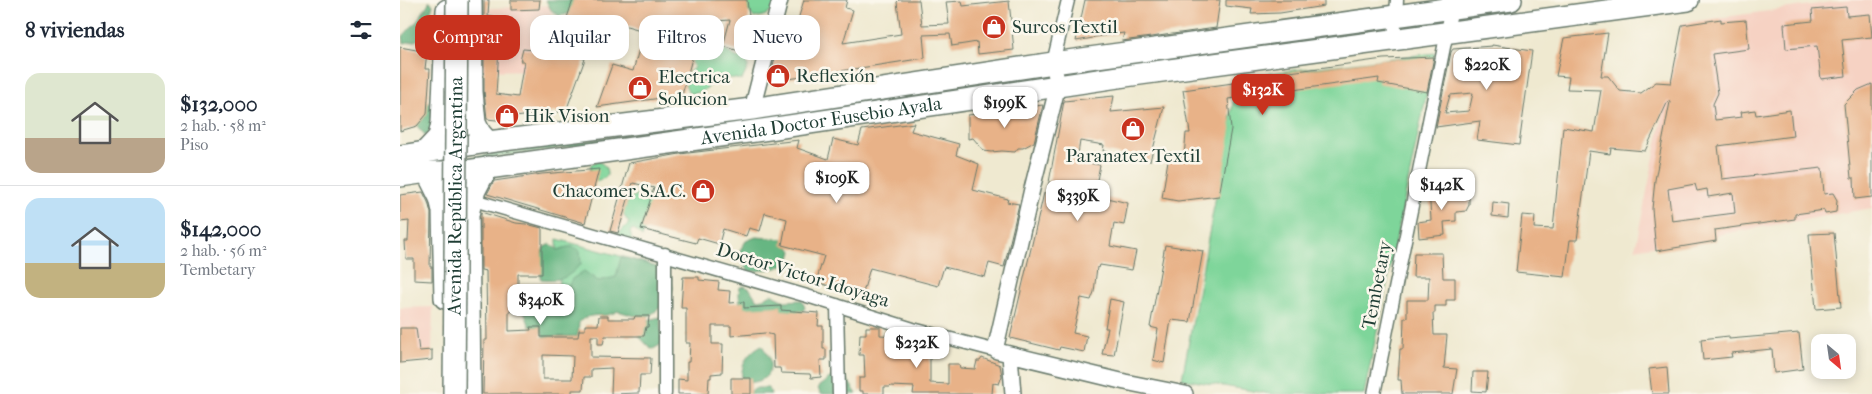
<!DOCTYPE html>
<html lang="es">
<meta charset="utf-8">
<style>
:root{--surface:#fff;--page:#f6f6f7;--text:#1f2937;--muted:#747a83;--line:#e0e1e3;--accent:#c8321e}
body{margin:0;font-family:"IM FELL French Canon",serif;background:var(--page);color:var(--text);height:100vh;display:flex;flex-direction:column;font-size:19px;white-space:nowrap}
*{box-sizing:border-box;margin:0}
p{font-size:16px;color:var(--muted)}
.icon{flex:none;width:28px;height:28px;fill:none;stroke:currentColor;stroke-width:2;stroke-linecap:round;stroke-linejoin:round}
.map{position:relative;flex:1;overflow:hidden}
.side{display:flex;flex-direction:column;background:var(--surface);width:400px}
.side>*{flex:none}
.top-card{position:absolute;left:15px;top:15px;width:475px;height:45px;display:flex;gap:10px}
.needle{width:32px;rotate:151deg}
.tools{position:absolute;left:1411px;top:334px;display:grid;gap:10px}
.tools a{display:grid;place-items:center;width:45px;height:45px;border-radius:10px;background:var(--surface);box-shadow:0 2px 12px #0003;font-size:25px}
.price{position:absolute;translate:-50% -42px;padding:0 11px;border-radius:10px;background:#fff;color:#222;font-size:16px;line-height:32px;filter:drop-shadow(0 1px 2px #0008)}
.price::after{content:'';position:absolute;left:50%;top:30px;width:15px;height:11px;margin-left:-8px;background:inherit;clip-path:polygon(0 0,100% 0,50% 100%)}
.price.active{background:var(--accent);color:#fff}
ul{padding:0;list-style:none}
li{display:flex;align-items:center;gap:15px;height:125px;padding:0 25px}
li+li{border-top:1px solid var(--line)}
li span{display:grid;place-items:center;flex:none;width:140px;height:100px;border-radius:15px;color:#555}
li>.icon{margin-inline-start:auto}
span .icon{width:60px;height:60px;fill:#fffc;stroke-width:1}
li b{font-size:21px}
h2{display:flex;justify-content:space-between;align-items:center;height:60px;padding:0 25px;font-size:21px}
.chip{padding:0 18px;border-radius:15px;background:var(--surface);box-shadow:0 2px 12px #0003;font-size:18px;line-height:45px}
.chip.active{background:var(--accent);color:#fff}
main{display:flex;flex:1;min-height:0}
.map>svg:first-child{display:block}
.built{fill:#f6d2c3}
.green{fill:#7ed59a;stroke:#4e8967}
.forest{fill:#66b682;stroke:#427a5b}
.building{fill:#e8b288;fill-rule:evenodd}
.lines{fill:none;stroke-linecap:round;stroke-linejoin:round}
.minor-casing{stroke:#68796b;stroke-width:15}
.tertiary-casing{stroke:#68796b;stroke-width:18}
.trunk-casing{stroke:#68796b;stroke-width:24}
.minor{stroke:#fff;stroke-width:12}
.tertiary{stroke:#fff;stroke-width:15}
.trunk{stroke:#fff;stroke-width:21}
.trunk-bridge-casing{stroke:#68796b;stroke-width:24;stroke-linecap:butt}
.trunk-bridge{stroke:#fff;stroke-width:21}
.labels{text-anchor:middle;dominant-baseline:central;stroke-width:5;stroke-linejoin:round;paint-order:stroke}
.poi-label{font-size:19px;fill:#1f3d34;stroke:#fbf7ec;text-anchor:start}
.street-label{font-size:19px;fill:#1f3d34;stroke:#fbf7ec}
</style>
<main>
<section class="side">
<h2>8 viviendas<svg class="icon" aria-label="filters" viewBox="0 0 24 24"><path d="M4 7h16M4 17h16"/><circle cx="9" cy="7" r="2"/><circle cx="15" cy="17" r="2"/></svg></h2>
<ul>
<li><span style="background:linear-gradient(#dfe7d0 65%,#b9a48a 0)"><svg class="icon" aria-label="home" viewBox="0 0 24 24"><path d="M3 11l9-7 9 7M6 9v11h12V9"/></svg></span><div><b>$132,000</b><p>2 hab. · 58 m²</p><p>Piso</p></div></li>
<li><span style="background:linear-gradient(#bfe0f5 65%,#c2b280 0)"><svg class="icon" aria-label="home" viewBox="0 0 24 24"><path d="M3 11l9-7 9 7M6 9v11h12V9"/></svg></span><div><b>$142,000</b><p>2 hab. · 56 m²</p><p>Tembetary</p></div></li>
</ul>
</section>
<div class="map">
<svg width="1472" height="394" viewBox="0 0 1472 394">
<rect width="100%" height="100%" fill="#fbf7ec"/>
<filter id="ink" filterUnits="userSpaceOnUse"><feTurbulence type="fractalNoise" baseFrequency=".02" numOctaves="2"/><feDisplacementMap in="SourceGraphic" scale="10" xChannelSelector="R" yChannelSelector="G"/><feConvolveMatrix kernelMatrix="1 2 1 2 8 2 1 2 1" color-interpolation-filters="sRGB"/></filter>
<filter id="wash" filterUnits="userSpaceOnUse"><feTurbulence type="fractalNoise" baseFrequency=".0096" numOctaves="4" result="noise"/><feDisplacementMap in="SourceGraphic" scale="20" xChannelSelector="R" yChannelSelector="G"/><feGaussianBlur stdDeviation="1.12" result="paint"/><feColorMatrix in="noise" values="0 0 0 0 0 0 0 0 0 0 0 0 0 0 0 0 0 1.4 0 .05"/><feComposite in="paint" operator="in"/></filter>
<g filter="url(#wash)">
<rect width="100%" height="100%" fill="#efe9d0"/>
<path class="built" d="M1447,0H1472V208L1235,249L1282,23Z
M153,5L143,58L136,70L76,71L80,9Z
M33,307L32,350L0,353V308Z"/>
<path class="green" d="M347,0H376C375,13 366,16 354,18L348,10Z
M309,26L321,27L322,49L338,58L349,49L347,59L348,67L342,80L319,76C310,86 303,95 289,93L285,84V75L294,68L291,59L299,33Z
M1035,53L964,394H871L782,379L838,77Z
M632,80L380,117L379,116L380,115Z
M328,122L329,124L65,161V158Z
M198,161C205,165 207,168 207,176L197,182C192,176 189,171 191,164Z
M247,194L252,208L242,237L234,229L230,231L232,240L222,239L218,234L229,223L223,214C228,198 231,195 247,194Z
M157,239L250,264L160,310Z"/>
<path class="forest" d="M146,0H178L169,14L159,16L151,10Z
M30,1L33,5L25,26V36L15,41L4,43L3,36L18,20Z
M34,102L44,115L26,136L17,126L21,104Z
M356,237L383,239L392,251L389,262L377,268L349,272L342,263L340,250L346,241Z
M151,244L158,250C167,247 173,244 180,251L181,264C166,279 162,281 141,279L139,263L144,247Z
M221,257L265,269L271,277L273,288L268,302L249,316H235L218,311C201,320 195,310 179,322L178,336L143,337L141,327H130L124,311L132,297L142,288L154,292H166L172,279L184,271L198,281L216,277Z
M345,286L350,289L357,300L363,299L371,294L385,301L402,300L405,308L398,316L388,320L340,307L339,294L340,287Z
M260,317L262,344L253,349L247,345L239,336L243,321Z
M362,345C365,351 370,357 370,363C372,380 354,385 342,381C340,365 348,352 362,345Z
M435,374L444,375L457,394H420L418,387Z
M357,388H369L371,394H349L351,391Z"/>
<g id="blocks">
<path class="building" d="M84,0H89L88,16L101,19L96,94L118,97L124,61H120L123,49L144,51L145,47L156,50L173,0H347L349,16L339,51L323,46L330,20L302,22L282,95L197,107L212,65L233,71L244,31L206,20L200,39L183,33L176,56L185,59L166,111L115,117L114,120H96L87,119L84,91Z
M111,0H140L139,9L111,10Z
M404,0H447L445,8L453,10L443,43L501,34L497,2L499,0H519L522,25L549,24L546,2L562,1L563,6L609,1L614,50L578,54L577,42L552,46L550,34L523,35L525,58L369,82L380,39L385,41L391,25L396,26Z
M685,0H820L816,28L722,41L724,33L694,37L693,38L676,41Z
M826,0H924V6L880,13L851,14L852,9L826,6Z
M1446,7L1447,16L1470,14L1472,37L1442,40L1446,76L1421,79L1417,46L1386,49L1384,24L1413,21L1412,10Z
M1321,19V22L1346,20L1349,49L1312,54L1318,93L1313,104L1315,120L1342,117L1341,112L1355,110L1356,115L1390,110L1393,136L1318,146L1322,179L1422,168L1424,194L1433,193L1437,200L1436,212L1425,214L1424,210L1395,214V219L1315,230L1316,241L1256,251L1252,209L1255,180L1270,102L1268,101L1245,151L1211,148L1210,154L1189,151L1177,240H1170L1165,277L1116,272L1122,215L1135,216L1134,228L1153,229L1163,127L1194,132L1201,90L1167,89L1169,77L1156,76L1164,38L1208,33L1201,76H1208L1220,91L1241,93L1256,82L1271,83L1282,25ZM1295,184L1297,191L1307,189L1308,197L1333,193L1335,213L1272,221L1268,189Z
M1092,45L1132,51L1119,145L1077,140L1080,121L1036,127L1051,52L1053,49L1092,46ZM1073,93L1069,111L1045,113L1050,95Z
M0,47L27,52L25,69H30L27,114L17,126L0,131Z
M1034,57L1027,92L978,83L979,78L828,99L831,129L819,196L778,201L762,198L769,154L784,157L786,133H790L783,90L840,82V79L983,59Z
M1472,84V197L1455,199L1454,178H1451L1444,104L1458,90Z
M714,96L711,112L764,107L750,161L703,151L704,145L680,141L677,161L700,165L694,195L728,203L724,225L714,223L710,246L736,251L732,270L700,265L699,268L697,267L694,292L691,300L681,298L673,333L687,336L684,352L660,347L659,350L610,338L644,193H647L664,101Z
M643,105L634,142L623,148H618L615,152L602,151L591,152L584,151L573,138L568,139V115Z
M514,123L511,131L559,144L556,155L579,164L573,190L608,199L607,202L619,204L604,267L589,263L585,277L544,267L538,286L470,268L462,296L416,282L424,256L382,245L387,219L365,213L360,231L349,228L346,236L323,229L319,244L298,238L296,243L241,229L254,188L233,183L218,233L210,231L229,163L280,154L399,140L397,148L428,159L433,139L458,145L462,130Z
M199,169L185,223L87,194L94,181L142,174Z
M1053,187L1054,197H1069V205L1066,211L1056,212V221L1044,222L1045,235L1019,238L1018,222L1031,220L1029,188Z
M23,192L28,202L31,213L30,267H32V281L14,280V259H6L5,241H8L9,221L0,222V195Z
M1093,202L1109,204L1108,218L1092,216Z
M81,212L116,223L126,224L142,228V274H118V311H109V331L131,330L130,327H141V337H178L179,330H185V325H198L199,316H208V319H234L235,316H249L248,327H246L244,336H205L203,344H198V336H191V357L251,358L250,375H240L239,393L211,394L212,368L191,369V377H184L183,390H172V394H83L84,340H87L86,271L81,270ZM143,355L173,356L172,379H143Z
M1434,233L1441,307L1416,309L1409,234Z
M765,245L803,251L790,322L771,320L764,363L753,360L758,329L750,327Z
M1014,253H1042L1043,278H1055V300H1046V306H1035V313H1033L1034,335H1047L1044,368L1057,369L1053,394H1002L1001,380H998L1000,349H1003L1004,318H1007V300H1028L1029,277H1013Z
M283,277H299V280L319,282L318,290L330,291L329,303L344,302V308L381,306V310L419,313L418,326H423V349H426V360H420L421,377L411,378L410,374L381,373L380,368H374L373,335L365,333L331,336V326H312V344H323L322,373L311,374V378H309L308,394H278V379L287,380V362H289L290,343H286V308H281Z
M710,299L724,302L714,355L702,354L708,328H705Z
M466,327H480V335L509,337L508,346H513V355H530V383L548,384V364H559L560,368L575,369L577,361H580L582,358L600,365L602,376L599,384L593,383L592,394H513L514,387L491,386L490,387H484V394H463V391H459V378H465L464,355H459L460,334H466Z
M0,328H16L19,351L32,350V360L0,363Z
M1399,333L1403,369L1374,373L1372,349L1331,353L1332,357L1303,360L1301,339L1329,336V339Z
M1267,367L1269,394H1252L1249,369Z
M1073,372H1088L1086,392L1072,391Z
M331,378H351V394H331Z"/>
</g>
</g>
<g filter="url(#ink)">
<use href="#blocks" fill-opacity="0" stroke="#68796b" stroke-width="1"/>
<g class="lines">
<g class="minor-casing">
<path id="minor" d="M994,38L997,0
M653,63L668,0
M70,199L407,296L513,329L597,351
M265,254V394
M437,305L439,394
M974,394L1052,7"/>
</g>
<g class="tertiary-casing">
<path id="tertiary" d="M653,63L658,85L632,189L596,346L597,351L725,382L785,394
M352,109L380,0
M610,355L613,394"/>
</g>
<g class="trunk-casing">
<g id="trunk">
<path d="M71,0L72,92L75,123L80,133L88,142"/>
<path d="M24,153L39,137L42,123L47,10"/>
<path d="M0,156L88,142L352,109L653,63L1111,0"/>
<path d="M27,172L40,198L43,211L45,298"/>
<path id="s1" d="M0,176L27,172H59L355,131L725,76L1288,0"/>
<path d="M70,394L68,215C71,196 77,182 89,167"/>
</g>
</g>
<use href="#minor" class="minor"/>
<use href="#tertiary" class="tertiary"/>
<use href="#trunk" class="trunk"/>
<g class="trunk-bridge-casing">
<g id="trunk-bridge">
<path id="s2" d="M54,394L57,0"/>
</g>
</g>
<use href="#trunk-bridge" class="trunk-bridge"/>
</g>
</g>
<defs>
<g id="shop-disc" transform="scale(1.25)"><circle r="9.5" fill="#c8321e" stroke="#fbf7ec"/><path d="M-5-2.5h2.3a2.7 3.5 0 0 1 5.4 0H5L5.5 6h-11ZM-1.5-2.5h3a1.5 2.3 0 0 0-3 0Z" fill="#fff"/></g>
</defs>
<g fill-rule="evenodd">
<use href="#shop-disc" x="594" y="27"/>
<use href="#shop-disc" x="378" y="76"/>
<use href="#shop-disc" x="240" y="88"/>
<use href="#shop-disc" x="107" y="116"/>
<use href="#shop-disc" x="733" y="129"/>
<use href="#shop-disc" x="303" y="191"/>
</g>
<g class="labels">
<g class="poi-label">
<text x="612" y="27">Surcos Textil</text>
<text x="396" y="76">Reflexión</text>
<text x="258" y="77">Electrica<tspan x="258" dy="22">Solucion</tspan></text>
<text x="124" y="116">Hik Vision</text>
<text x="733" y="156" text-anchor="middle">Paranatex Textil</text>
<text x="286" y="191" text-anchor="end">Chacomer S.A.C.</text>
</g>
<g class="street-label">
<text stroke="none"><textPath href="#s1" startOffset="425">Avenida Doctor Eusebio Ayala</textPath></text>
<text stroke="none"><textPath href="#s2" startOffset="198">Avenida República Argentina</textPath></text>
<text transform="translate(403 275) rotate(17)">Doctor Victor Idoyaga</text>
<text transform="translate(977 285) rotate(-79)">Tembetary</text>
</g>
</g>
</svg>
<div class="tools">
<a><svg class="needle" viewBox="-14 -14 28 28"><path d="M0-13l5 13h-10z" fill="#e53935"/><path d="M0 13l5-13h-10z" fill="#747a83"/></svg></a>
</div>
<b class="price" style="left:1087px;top:91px">$220K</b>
<b class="price active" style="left:863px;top:116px">$132K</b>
<b class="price" style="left:605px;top:129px">$199K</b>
<b class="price" style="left:437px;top:204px">$109K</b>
<b class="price" style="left:1042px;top:211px">$142K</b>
<b class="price" style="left:678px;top:222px">$339K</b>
<b class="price" style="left:141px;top:326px">$340K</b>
<b class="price" style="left:517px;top:369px">$232K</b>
<div class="top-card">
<a class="chip active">Comprar</a>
<a class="chip">Alquilar</a>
<a class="chip">Filtros</a>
<a class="chip">Nuevo</a>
</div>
</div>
</main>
